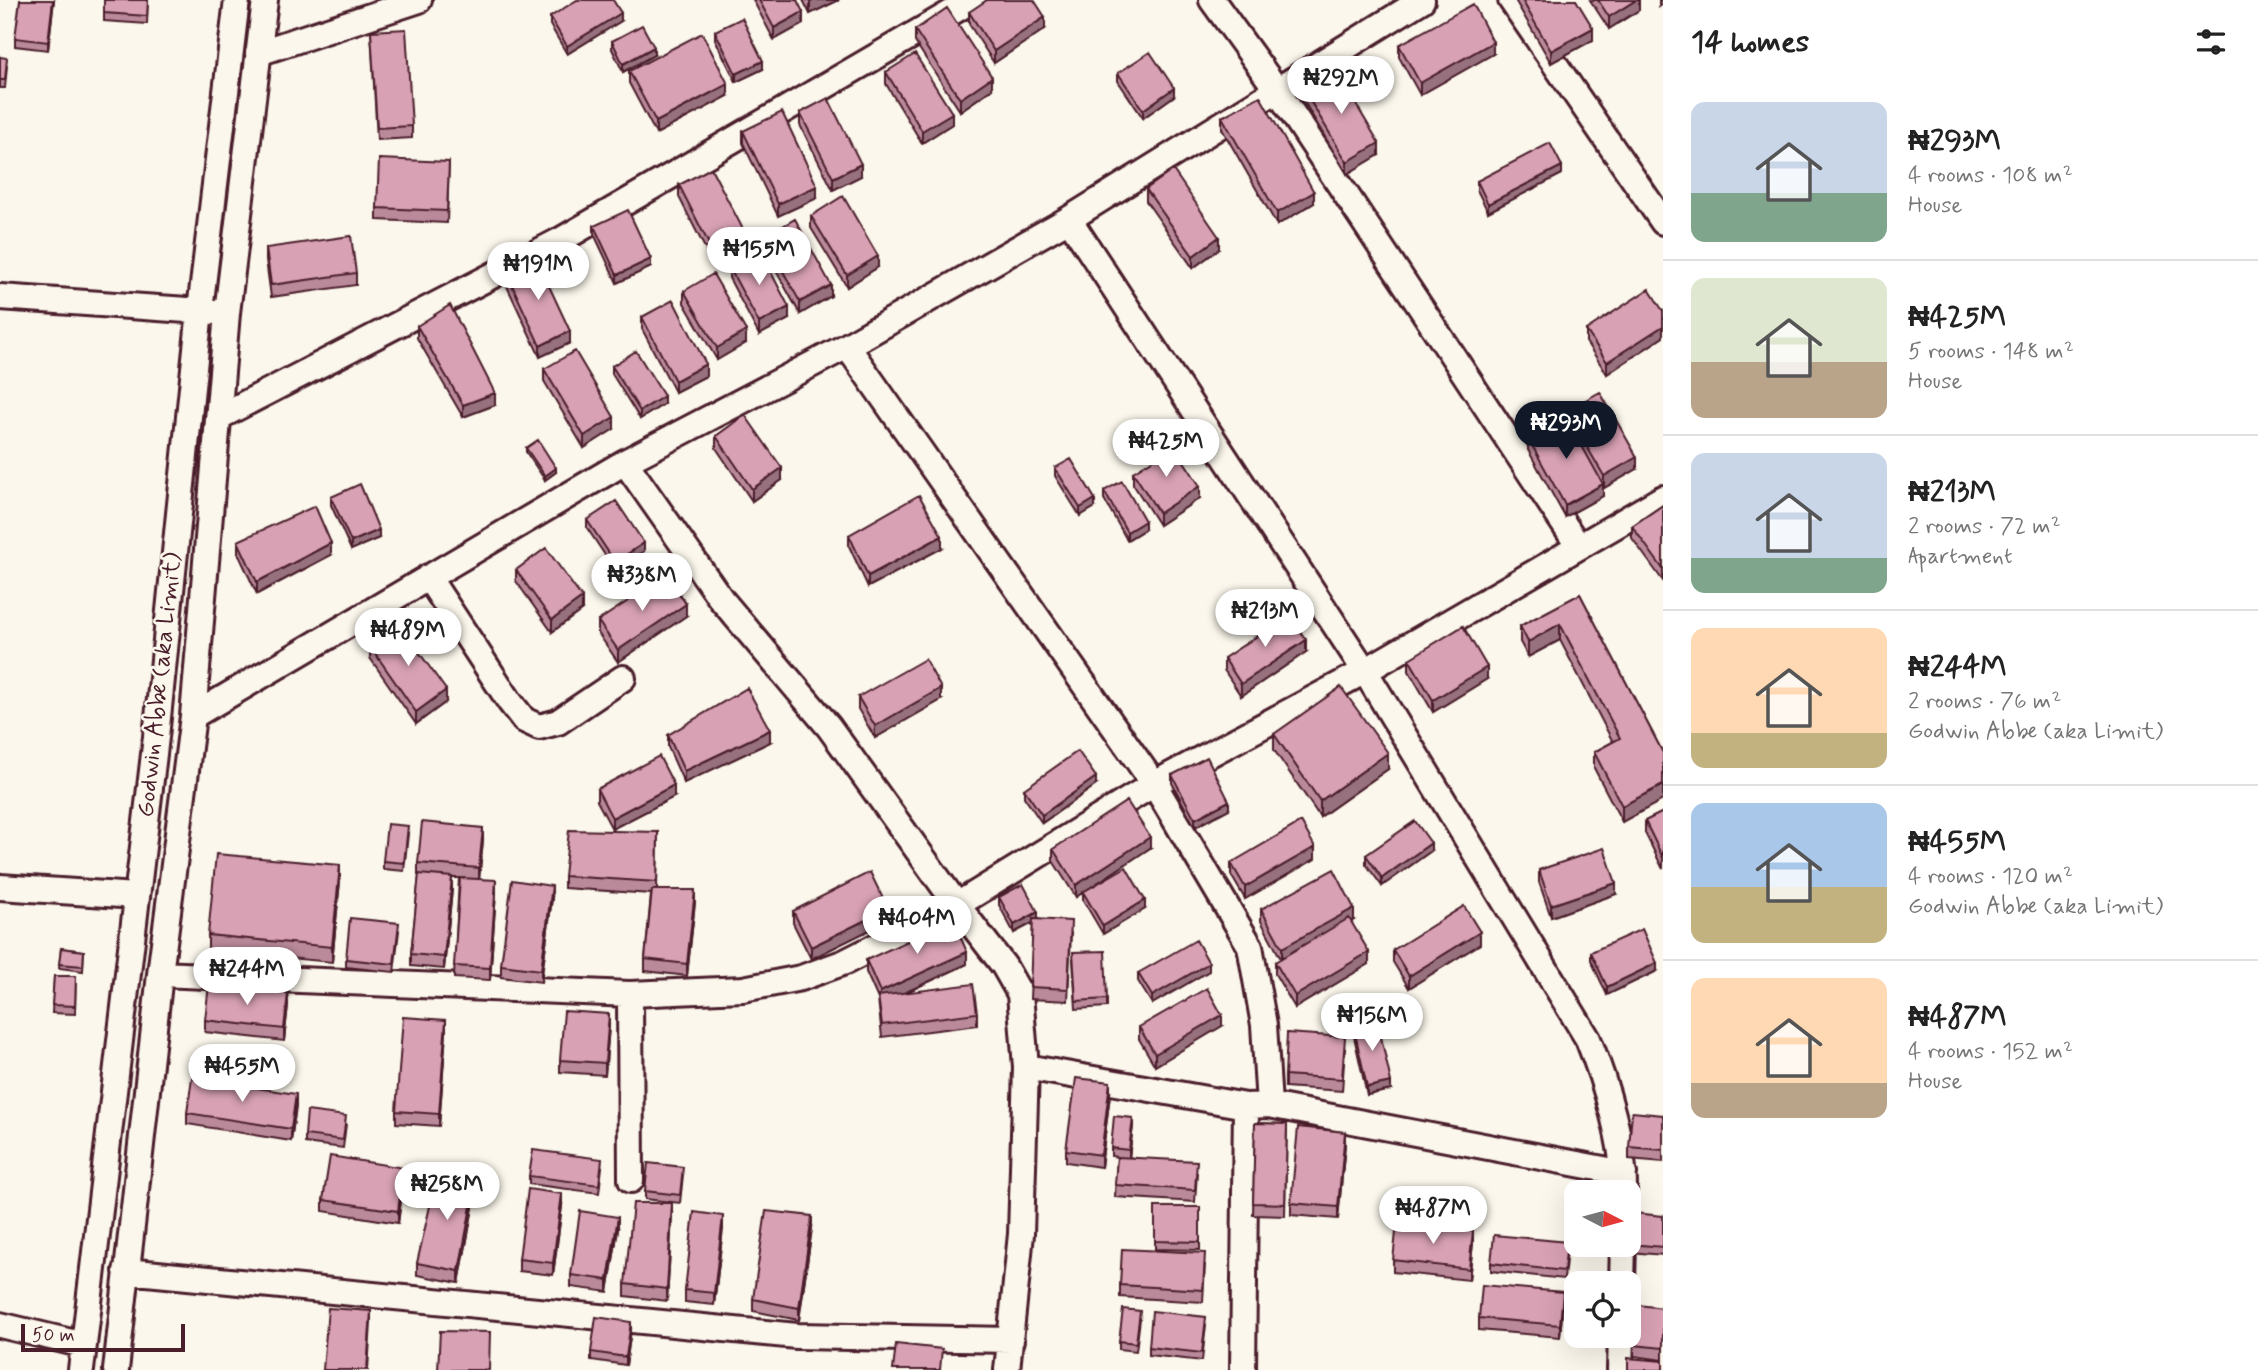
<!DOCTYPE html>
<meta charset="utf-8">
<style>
:root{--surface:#fff;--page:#f6f6f6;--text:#222;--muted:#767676;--line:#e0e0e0;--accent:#111827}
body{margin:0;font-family:Mynerve,sans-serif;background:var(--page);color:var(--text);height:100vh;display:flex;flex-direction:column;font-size:26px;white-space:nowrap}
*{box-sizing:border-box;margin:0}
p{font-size:23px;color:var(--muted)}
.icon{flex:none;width:38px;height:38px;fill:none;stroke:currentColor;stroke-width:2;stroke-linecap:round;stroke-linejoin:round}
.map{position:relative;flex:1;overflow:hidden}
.details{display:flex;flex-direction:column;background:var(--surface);width:595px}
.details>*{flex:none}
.needle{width:46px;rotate:96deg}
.buttons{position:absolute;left:1564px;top:1180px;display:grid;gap:14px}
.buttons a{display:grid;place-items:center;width:77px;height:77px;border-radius:14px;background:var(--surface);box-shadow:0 7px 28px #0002;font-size:35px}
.scale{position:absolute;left:21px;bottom:18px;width:164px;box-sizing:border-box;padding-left:7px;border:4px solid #4a1f2b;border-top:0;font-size:19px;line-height:24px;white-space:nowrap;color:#4a1f2b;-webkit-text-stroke:5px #fbf7ec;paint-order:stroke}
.price{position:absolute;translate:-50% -60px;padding:0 16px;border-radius:24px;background:#fff;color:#222;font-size:23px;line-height:46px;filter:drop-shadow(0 2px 4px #0008)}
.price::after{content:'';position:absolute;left:50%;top:42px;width:21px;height:16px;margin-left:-10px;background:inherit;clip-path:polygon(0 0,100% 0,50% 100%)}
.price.current{background:var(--accent);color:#fff}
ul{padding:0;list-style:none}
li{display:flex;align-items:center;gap:21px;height:175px;padding:0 28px}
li+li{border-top:2px solid var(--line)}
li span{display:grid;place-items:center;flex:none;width:196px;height:140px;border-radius:14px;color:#555}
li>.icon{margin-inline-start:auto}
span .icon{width:84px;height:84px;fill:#fffc;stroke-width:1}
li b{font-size:30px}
h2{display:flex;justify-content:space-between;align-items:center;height:84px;padding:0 28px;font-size:30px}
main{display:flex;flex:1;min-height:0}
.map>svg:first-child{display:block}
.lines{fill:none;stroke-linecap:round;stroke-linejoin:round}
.minor-casing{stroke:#4a1f2b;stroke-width:30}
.minor{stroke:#fbf7ec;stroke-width:24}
.wall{fill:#ba8a9b;stroke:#4a1f2b;stroke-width:2}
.shaded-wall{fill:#97717e;stroke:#4a1f2b;stroke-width:2}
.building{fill:#d8a1b4;stroke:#4a1f2b;stroke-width:2}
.labels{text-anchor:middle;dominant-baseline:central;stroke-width:5;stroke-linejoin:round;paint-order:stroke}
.street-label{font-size:24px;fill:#4a1f2b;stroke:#fbf7ec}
</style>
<main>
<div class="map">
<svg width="1663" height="1370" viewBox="0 0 1663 1370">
<rect width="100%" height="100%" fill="#fbf7ec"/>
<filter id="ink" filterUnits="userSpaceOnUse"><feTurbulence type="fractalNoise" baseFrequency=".0143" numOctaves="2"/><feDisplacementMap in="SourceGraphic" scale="14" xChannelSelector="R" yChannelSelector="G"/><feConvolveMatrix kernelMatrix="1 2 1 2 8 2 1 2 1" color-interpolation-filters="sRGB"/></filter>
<g filter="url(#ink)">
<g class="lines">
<g class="minor-casing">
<path id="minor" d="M1212,0L1277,90L1579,547
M1511,0L1663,222
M258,53L419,0
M1069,219L1365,671L1588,1039C1605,1081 1625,1146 1624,1192
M0,297L216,312
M847,346L1154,784L1250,946L1264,1025L1269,1105
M219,417L561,240L973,0
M625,462L721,599L829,727L957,905L1004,966L1020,994L1026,1067L1021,1234L1007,1370
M428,577L510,702L524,720L539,727L558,722L623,678
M193,716L625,462L847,346L1069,219L1422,0
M0,887L136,896
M160,974L630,994L743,989L801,978L845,962L957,905L1154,784L1365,671L1663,498
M630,994L631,1180
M1026,1067L1246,1106L1269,1105L1624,1173
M126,1271L797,1336L1011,1340
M1622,1283L1623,1244
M0,1325L84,1345
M81,1370L156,737L200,310L237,0
M116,1370L160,974L193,716L227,313L265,0
M1243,1370L1246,1106
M1620,1370L1621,1335"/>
</g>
<use href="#minor" class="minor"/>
</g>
<path class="wall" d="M54,0L48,50L15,46V38Z
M104,0H148L147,24L104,21Z
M753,0H797L803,24L774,40Z
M803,0H839L810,14Z
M1515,0H1576L1593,40L1551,63Z
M1590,0H1639V10L1609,29Z
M969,12L1045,29L994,63L969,24Z
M550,17L621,21L567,54L550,25Z
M915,30L992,89L960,111L915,42Z
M371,31L412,126V138L377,140Z
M715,31L763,69L736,82L715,39Z
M612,41L654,55L623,72L612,49Z
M1399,45L1493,54L1420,95L1399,57Z
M0,57L7,66L5,88H0Z
M629,71L728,96L656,134L629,83Z
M886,72L952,124L922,143L886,84Z
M1118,73L1174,96L1143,118L1118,81Z
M1303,89L1379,155L1347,174L1303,100Z
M800,113L861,176L833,190L800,125Z
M1222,117L1314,203L1277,225L1222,129Z
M743,131L817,198L778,216L743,143Z
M449,162L447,223L377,220V208Z
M1562,174L1488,212L1477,190V181Z
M679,185L745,245L712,262L679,197Z
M1146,189L1219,249L1193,268L1146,201Z
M811,216L878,267L847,287L811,228Z
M594,226L651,267L617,283L594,234Z
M764,237L831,296L800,314L764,249Z
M266,248L356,273V285L271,297L266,260Z
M729,267L789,319L759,335L729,278Z
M506,272L570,343L540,357L506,284Z
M684,291L746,343L717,360L684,303Z
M1663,311V337L1607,374L1586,342V330Z
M642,317L706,376L675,392L642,329Z
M417,326L495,405L463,417L417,338Z
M612,366L664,404L640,419L612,374Z
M544,369L614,429L584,448L544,381Z
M1566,411L1637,469L1604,488L1603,486V496L1565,517L1528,450V438L1566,418Z
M716,436L782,480L752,501L716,448Z
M526,448L556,472L545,480L526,452Z
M1055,468L1095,507L1080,516L1055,476Z
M1133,472L1200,498L1159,525L1133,484Z
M1104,491L1145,529L1127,540L1104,499Z
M331,497L379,538L351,550L331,505Z
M1663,505V581L1632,538V526Z
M587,520L644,551L615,570L587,528Z
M849,535L942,548L868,587L849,546Z
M238,541L331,555L257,594L238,553Z
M516,570L582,610L552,632L516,581Z
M1580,594L1663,753L1622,822L1594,768V752L1613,742L1560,640L1528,657L1520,642V626Z
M686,616L618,662L598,633V621Z
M370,646L446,702L416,724L370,658Z
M1306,652L1241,696L1224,670V658Z
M1409,659L1487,679L1433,712L1409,671Z
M858,697L941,700L875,738L858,709Z
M1274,734L1388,769L1320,817L1274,750Z
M668,735L770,742L684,783L668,747Z
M1172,775L1229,809L1195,827L1172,783Z
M1096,785L1042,823L1024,797V789Z
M597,789L674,797L612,829L597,801Z
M1663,812V869L1645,833V821Z
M658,832L657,890L695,902L687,976L645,971V959L651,894L564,888V876Z
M408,834L404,871L383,869V861Z
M483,840L479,879L496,892L490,980L454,978L459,878H452V889L444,969L411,966V954L419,875H418V863Z
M1150,848L1076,897L1053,861V849Z
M1431,851L1382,886L1366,864V855Z
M1315,859L1245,899L1231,875V863Z
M1539,870L1616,894L1551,917L1539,882Z
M340,881L332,962L208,951V935Z
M1083,892L1145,909L1103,934L1083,900Z
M999,897L1038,919L1071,933L1068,1001L1030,999L1033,923L1014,933L999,905Z
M552,898L541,982L501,977V965Z
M1261,909L1354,920L1351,922L1369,964L1295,1008L1275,974V962L1281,959L1261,921Z
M793,911L888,921L811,959L793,923Z
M399,931L394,972L346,967V959Z
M1480,944L1409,988L1393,962V950Z
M61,948L84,951L83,971L59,968Z
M1591,952L1657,971L1607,995L1591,960Z
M866,960L967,964L905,993L977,1013V1025L882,1037L878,999L866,972Z
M1073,960L1107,999V1007L1076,1009Z
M1209,971L1152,1004L1138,981V973Z
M54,976H76L75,1014L52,1013Z
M288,1005L284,1041L205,1032V1020Z
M1353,1024L1391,1090L1367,1095L1353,1032Z
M609,1026L605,1075L560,1072V1060Z
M1222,1026L1155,1066L1139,1039V1027Z
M446,1032L439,1126L396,1123V1111Z
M1345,1049L1342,1091L1285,1087V1075Z
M1110,1094L1101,1167L1066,1162V1150Z
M296,1106L291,1141L187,1124V1113Z
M1663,1115V1162L1629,1159V1147Z
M1255,1123L1287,1124L1285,1216L1253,1215Z
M346,1124L343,1148L305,1143V1135Z
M1133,1126L1129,1157L1197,1173L1195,1202L1115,1197L1117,1157L1111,1156V1148Z
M1345,1144L1338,1219L1291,1215V1203Z
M602,1167L599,1193L529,1184V1176Z
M683,1175L680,1203L645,1199V1191Z
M404,1179L398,1223L323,1211V1200Z
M476,1191L459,1283L417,1275V1263Z
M562,1206L553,1275L519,1271V1259Z
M1155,1207H1200V1250L1155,1249Z
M672,1215L667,1301L625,1296V1284Z
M1663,1216V1255L1630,1252V1244Z
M723,1228L714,1305L685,1302V1290Z
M812,1228L799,1320L753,1311V1299Z
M618,1229L608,1292L571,1287V1275Z
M1473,1243L1469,1280L1393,1272V1260Z
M1567,1250L1564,1279L1491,1271V1263Z
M1205,1265L1203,1302L1120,1297V1285Z
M1563,1303L1560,1337L1479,1330V1318Z
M1663,1308V1360L1634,1356V1345Z
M1140,1319L1136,1351L1119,1349V1341Z
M1206,1325L1202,1361L1149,1355V1347Z
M631,1330L626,1365L591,1360V1352Z"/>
<path class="shaded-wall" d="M53,0H54L48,50V42Z
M815,0H839L810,14V2Z
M1636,0H1639V10L1609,29V17Z
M1659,0H1663V4L1659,7Z
M803,12V24L774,40V28Z
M621,13V21L567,54V46Z
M1045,17V29L994,63V51Z
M1593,28V40L1551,63V51Z
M1493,42V54L1420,95V83Z
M654,47V55L623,72V64Z
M763,61V69L736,82V74Z
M992,77V89L960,111V99Z
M728,84V96L656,134V122Z
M1174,88V96L1143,118V110Z
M952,113V124L922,143V131Z
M1379,143V155L1347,174V162Z
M861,164V176L833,190V178Z
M1562,166V174L1488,212V204Z
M817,186V198L778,216V204Z
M1314,192V203L1277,225V213Z
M745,233V245L712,262V250Z
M1219,237V249L1193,268V256Z
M878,256V267L847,287V275Z
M651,259V267L617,283V275Z
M831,285V296L800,314V302Z
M789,307V319L759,335V323Z
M1663,326V337L1607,374V362Z
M570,331V343L540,357V346Z
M746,331V343L717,360V348Z
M706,364V376L675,392V381Z
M495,393V405L463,417V405Z
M664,396V404L640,419V411Z
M614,417V429L584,448V436Z
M1637,457V469L1604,488V476Z
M556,468V472L545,480V476Z
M782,468V480L752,501V489Z
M1603,484V496L1565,517V505Z
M1200,486V498L1159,525V513Z
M1095,499V507L1080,516V508Z
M1145,521V529L1127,540V532Z
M379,530V538L351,550V542Z
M942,536V548L868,587V576Z
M331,543V555L257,594V582Z
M644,543V551L615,570V562Z
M582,598V610L552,632V620Z
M686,604V616L618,662V650Z
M1560,624V640L1528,657V642Z
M1306,640V652L1241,696V684Z
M1487,667V679L1433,712V700Z
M941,688V700L875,738V726Z
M446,690V702L416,724V712Z
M770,730V742L684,783V771Z
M1388,753V769L1320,817V801Z
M1096,777V785L1042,823V815Z
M674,785V797L612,829V818Z
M1663,785V800L1622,822V806Z
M1229,801V809L1195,827V819Z
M483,828V840L479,880V868Z
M1150,837V848L1076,897V885Z
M1431,843V851L1382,886V878Z
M1315,847V859L1245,899V887Z
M340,865V881L332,962V947Z
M452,877V889L444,969V957Z
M496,880V892L490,980V968Z
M1616,883V894L1551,917V905Z
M552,886V898L541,982V970Z
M695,890V902L687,976V964Z
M1145,900V909L1103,934V926Z
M1354,908V920L1282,960V948Z
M888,909V921L811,959V947Z
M1038,912V920L1014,933V925Z
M1480,932V944L1409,988V976Z
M967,952V964L880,1004V992Z
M1369,952V964L1295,1008V996Z
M1209,963V971L1152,1004V996Z
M1657,963V971L1607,995V987Z
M288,993V1005L284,1041V1029Z
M609,1014V1026L605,1075V1063Z
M1222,1015V1026L1155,1066V1054Z
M446,1020V1032L439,1126V1114Z
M1110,1082V1094L1101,1167V1155Z
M1391,1082V1090L1367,1095V1087Z
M296,1094V1106L291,1141V1129Z
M1133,1118V1126L1129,1158V1150Z
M1345,1132V1144L1338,1219V1207Z
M404,1168V1179L398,1223V1211Z
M476,1179V1191L459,1283V1271Z
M562,1194V1206L553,1275V1263Z
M672,1203V1215L667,1301V1289Z
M723,1216V1228L714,1305V1293Z
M812,1216V1228L799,1320V1308Z
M618,1217V1229L608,1292V1280Z
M1473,1231V1243L1469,1280V1269Z
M1563,1292V1303L1560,1337V1325Z
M371,1311V1323L368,1370H367Z
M631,1322V1330L626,1365V1357Z"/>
<path class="building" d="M20,0H53L48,42L15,38Z
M104,0H148L147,16L104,13Z
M577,0H613L621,13L567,46L550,17Z
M759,0H797L803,12L774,28Z
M987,0H1034L1045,17L994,51L969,12Z
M1522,0H1576L1593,28L1551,51Z
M1598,0H1636L1609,17Z
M1473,4L1493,42L1420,83L1399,45Z
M947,8L992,77L960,99L915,30Z
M742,18L763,61L736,74L715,31Z
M642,25L654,47L623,64L612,41Z
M406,29L412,126L377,128L371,31Z
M702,33L728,84L656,122L629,71Z
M1150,52L1174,88L1143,110L1118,73Z
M915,54L952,113L922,131L886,72Z
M0,57L7,58L5,80H0Z
M1335,69L1379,143L1347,162L1303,89Z
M1260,96L1314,192L1277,213L1222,117Z
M828,98L861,164L833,178L800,113Z
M782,112L817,186L778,204L743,131Z
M1550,143L1562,166L1488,204L1477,181Z
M379,159L449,162L447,211L377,208Z
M711,168L745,233L712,250L679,185Z
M1173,170L1219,237L1193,256L1146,189Z
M843,196L878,256L847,275L811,216Z
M628,210L651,259L617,275L594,226Z
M795,219L831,285L800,302L764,237Z
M351,236L356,273L271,285L266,248Z
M760,251L789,307L759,323L729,267Z
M536,258L570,331L540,346L506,272Z
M713,274L746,331L717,348L684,291Z
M1649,289L1663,311V326L1607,362L1586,330Z
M673,300L706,364L675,381L642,317Z
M450,305L495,393L463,405L417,326Z
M575,351L614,417L584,436L544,369Z
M636,351L664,396L640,411L612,366Z
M1600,392L1637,457L1604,476L1566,411Z
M745,415L782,468L752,489L716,436Z
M1566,417L1603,484L1565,505L1528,438Z
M538,440L556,468L545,476L526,448Z
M1174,446L1200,486L1159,513L1133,472Z
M1071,459L1095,499L1080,508L1055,468Z
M1122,481L1145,521L1127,532L1104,491Z
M360,484L379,530L351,542L331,497Z
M919,495L942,536L868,576L849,535Z
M616,501L644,543L615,562L587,520Z
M1663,505V569L1632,526Z
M315,506L331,543L257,582L238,541Z
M546,548L582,598L552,620L516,570Z
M667,575L686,604L618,650L598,621Z
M1580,594L1663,753V785L1622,806L1594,752L1620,738L1560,624L1528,642L1520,626Z
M1289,615L1306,640L1241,684L1224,658Z
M399,624L446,690L416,712L370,646Z
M1463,626L1487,667L1433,700L1409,659Z
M925,659L941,688L875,726L858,697Z
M1341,687L1388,753L1320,801L1274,734Z
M747,688L770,730L684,771L668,735Z
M1078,751L1096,777L1042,815L1024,789Z
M659,756L674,785L612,818L597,789Z
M1207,757L1229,801L1195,819L1172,775Z
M1127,801L1150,837L1076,885L1053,849Z
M1663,812V858L1645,821Z
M1415,821L1431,843L1382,878L1366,855Z
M422,822L483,828L479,868L418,863Z
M1301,822L1315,847L1245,887L1231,863Z
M387,824L408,826L404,863L383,861Z
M569,830L658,832L657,882L564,876Z
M1604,848L1616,883L1551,905L1539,870Z
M216,854L340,865L332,947L208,935Z
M1126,867L1145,900L1103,926L1083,892Z
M1334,869L1354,908L1282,948L1261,909Z
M870,872L888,909L811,947L793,911Z
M419,874L452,877L444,957L411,954Z
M460,878L496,880L490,968L454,966Z
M512,880L552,886L541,970L501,965Z
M1023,884L1038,912L1014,925L999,897Z
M652,890H695L687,964L645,959Z
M1464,906L1480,932L1409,976L1393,950Z
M350,918L399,923L394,964L346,959Z
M1349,918L1369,952L1295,996L1275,962Z
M1033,919L1071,921L1068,989L1030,987Z
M953,920L967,952L880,992L866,960Z
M1642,929L1657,963L1607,987L1591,952Z
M1196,940L1209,963L1152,996L1138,973Z
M61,948L84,951L83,966L59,964Z
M1105,951L1107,999L1076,1001L1073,952Z
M54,976H76L75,1006L52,1005Z
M209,984L288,993L284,1029L205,1020Z
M973,984L977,1013L882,1025L878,996Z
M1207,988L1222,1015L1155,1054L1139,1027Z
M564,1011L609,1014L605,1063L560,1060Z
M403,1017L446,1020L439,1114L396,1111Z
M1377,1019L1391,1082L1367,1087L1353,1024Z
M1287,1033L1345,1037L1342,1079L1285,1075Z
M192,1078L296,1094L291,1129L187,1113Z
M1076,1078L1110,1082L1101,1155L1066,1150Z
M307,1111L346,1116L343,1140L305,1135Z
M1632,1112L1663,1115V1150L1629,1147Z
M1114,1116L1133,1118L1129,1150L1111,1148Z
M1255,1123L1287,1124L1285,1204L1253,1203Z
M1298,1127L1345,1132L1338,1207L1291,1203Z
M533,1150L602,1159L599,1185L529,1176Z
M330,1156L404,1168L398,1211L323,1200Z
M1117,1157L1197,1161L1195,1190L1115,1185Z
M648,1163L683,1167L680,1195L645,1191Z
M438,1171L476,1179L459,1271L417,1263Z
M528,1189L562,1194L553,1263L519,1259Z
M633,1203H672L667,1289L625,1284Z
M1155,1207H1200V1242L1155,1241Z
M580,1211L618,1217L608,1280L571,1275Z
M766,1211L812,1216L799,1308L753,1299Z
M694,1212L723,1216L714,1293L685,1290Z
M1633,1213L1663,1216V1247L1630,1244Z
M1397,1223L1473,1231L1469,1269L1393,1260Z
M1494,1235L1567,1242L1564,1271L1491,1263Z
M1122,1249L1205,1253L1203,1290L1120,1285Z
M1482,1285L1563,1292L1560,1325L1479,1318Z
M1638,1305L1663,1308V1348L1634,1345Z
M328,1308L371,1311L367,1370H323Z
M1123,1309L1140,1311L1136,1343L1119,1341Z
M1152,1311L1206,1317L1202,1353L1149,1347Z
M596,1317L631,1322L626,1357L591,1352Z
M440,1331L490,1332L489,1370H438Z
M896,1344L942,1349L940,1370H893Z
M1628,1358L1663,1361V1370H1628Z"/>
</g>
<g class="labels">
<g class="street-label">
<text transform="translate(160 685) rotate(-84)">Godwin Abbe (aka Limit)</text>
</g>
</g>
</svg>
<div class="buttons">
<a><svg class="needle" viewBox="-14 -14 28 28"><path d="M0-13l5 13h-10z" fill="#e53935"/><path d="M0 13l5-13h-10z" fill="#767676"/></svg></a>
<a><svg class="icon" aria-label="locate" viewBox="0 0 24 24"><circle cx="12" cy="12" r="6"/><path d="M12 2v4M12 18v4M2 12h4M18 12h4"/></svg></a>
</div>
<div class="scale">50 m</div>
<b class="price" style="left:1341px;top:116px">₦292M</b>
<b class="price" style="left:759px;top:287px">₦155M</b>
<b class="price" style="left:538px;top:302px">₦191M</b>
<b class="price current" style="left:1566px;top:461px">₦293M</b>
<b class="price" style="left:1166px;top:479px">₦425M</b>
<b class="price" style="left:642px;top:613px">₦338M</b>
<b class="price" style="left:1265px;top:649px">₦213M</b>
<b class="price" style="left:408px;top:668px">₦489M</b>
<b class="price" style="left:917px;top:956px">₦404M</b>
<b class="price" style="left:247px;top:1007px">₦244M</b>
<b class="price" style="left:1372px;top:1053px">₦156M</b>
<b class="price" style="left:242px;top:1104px">₦455M</b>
<b class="price" style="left:447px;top:1222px">₦258M</b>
<b class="price" style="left:1433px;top:1246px">₦487M</b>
</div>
<section class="details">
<h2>14 homes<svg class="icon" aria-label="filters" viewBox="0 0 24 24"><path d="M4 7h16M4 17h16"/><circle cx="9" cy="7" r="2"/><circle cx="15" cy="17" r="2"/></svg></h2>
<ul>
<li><span style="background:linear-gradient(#c9d6e8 65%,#7fa58c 0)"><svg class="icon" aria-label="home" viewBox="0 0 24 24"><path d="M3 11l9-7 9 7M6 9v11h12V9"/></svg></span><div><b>₦293M</b><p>4 rooms · 108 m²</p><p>House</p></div></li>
<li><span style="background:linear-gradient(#dfe7d0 60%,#b9a48a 0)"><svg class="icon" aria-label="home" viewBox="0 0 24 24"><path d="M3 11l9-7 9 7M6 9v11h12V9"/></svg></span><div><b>₦425M</b><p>5 rooms · 148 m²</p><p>House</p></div></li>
<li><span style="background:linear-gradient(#c9d6e8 75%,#7fa58c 0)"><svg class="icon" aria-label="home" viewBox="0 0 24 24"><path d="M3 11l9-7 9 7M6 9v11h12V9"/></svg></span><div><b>₦213M</b><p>2 rooms · 72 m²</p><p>Apartment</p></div></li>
<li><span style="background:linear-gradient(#ffd9b3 75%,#c2b280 0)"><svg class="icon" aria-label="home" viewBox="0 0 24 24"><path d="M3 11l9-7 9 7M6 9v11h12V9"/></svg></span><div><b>₦244M</b><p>2 rooms · 76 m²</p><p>Godwin Abbe (aka Limit)</p></div></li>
<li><span style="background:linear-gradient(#a9c7e8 60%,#c2b280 0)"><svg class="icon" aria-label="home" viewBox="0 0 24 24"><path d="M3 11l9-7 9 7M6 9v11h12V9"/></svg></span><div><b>₦455M</b><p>4 rooms · 120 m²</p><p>Godwin Abbe (aka Limit)</p></div></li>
<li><span style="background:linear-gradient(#ffd9b3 75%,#b9a48a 0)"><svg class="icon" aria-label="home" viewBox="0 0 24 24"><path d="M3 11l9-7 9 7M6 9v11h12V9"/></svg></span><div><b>₦487M</b><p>4 rooms · 152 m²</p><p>House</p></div></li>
</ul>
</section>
</main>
